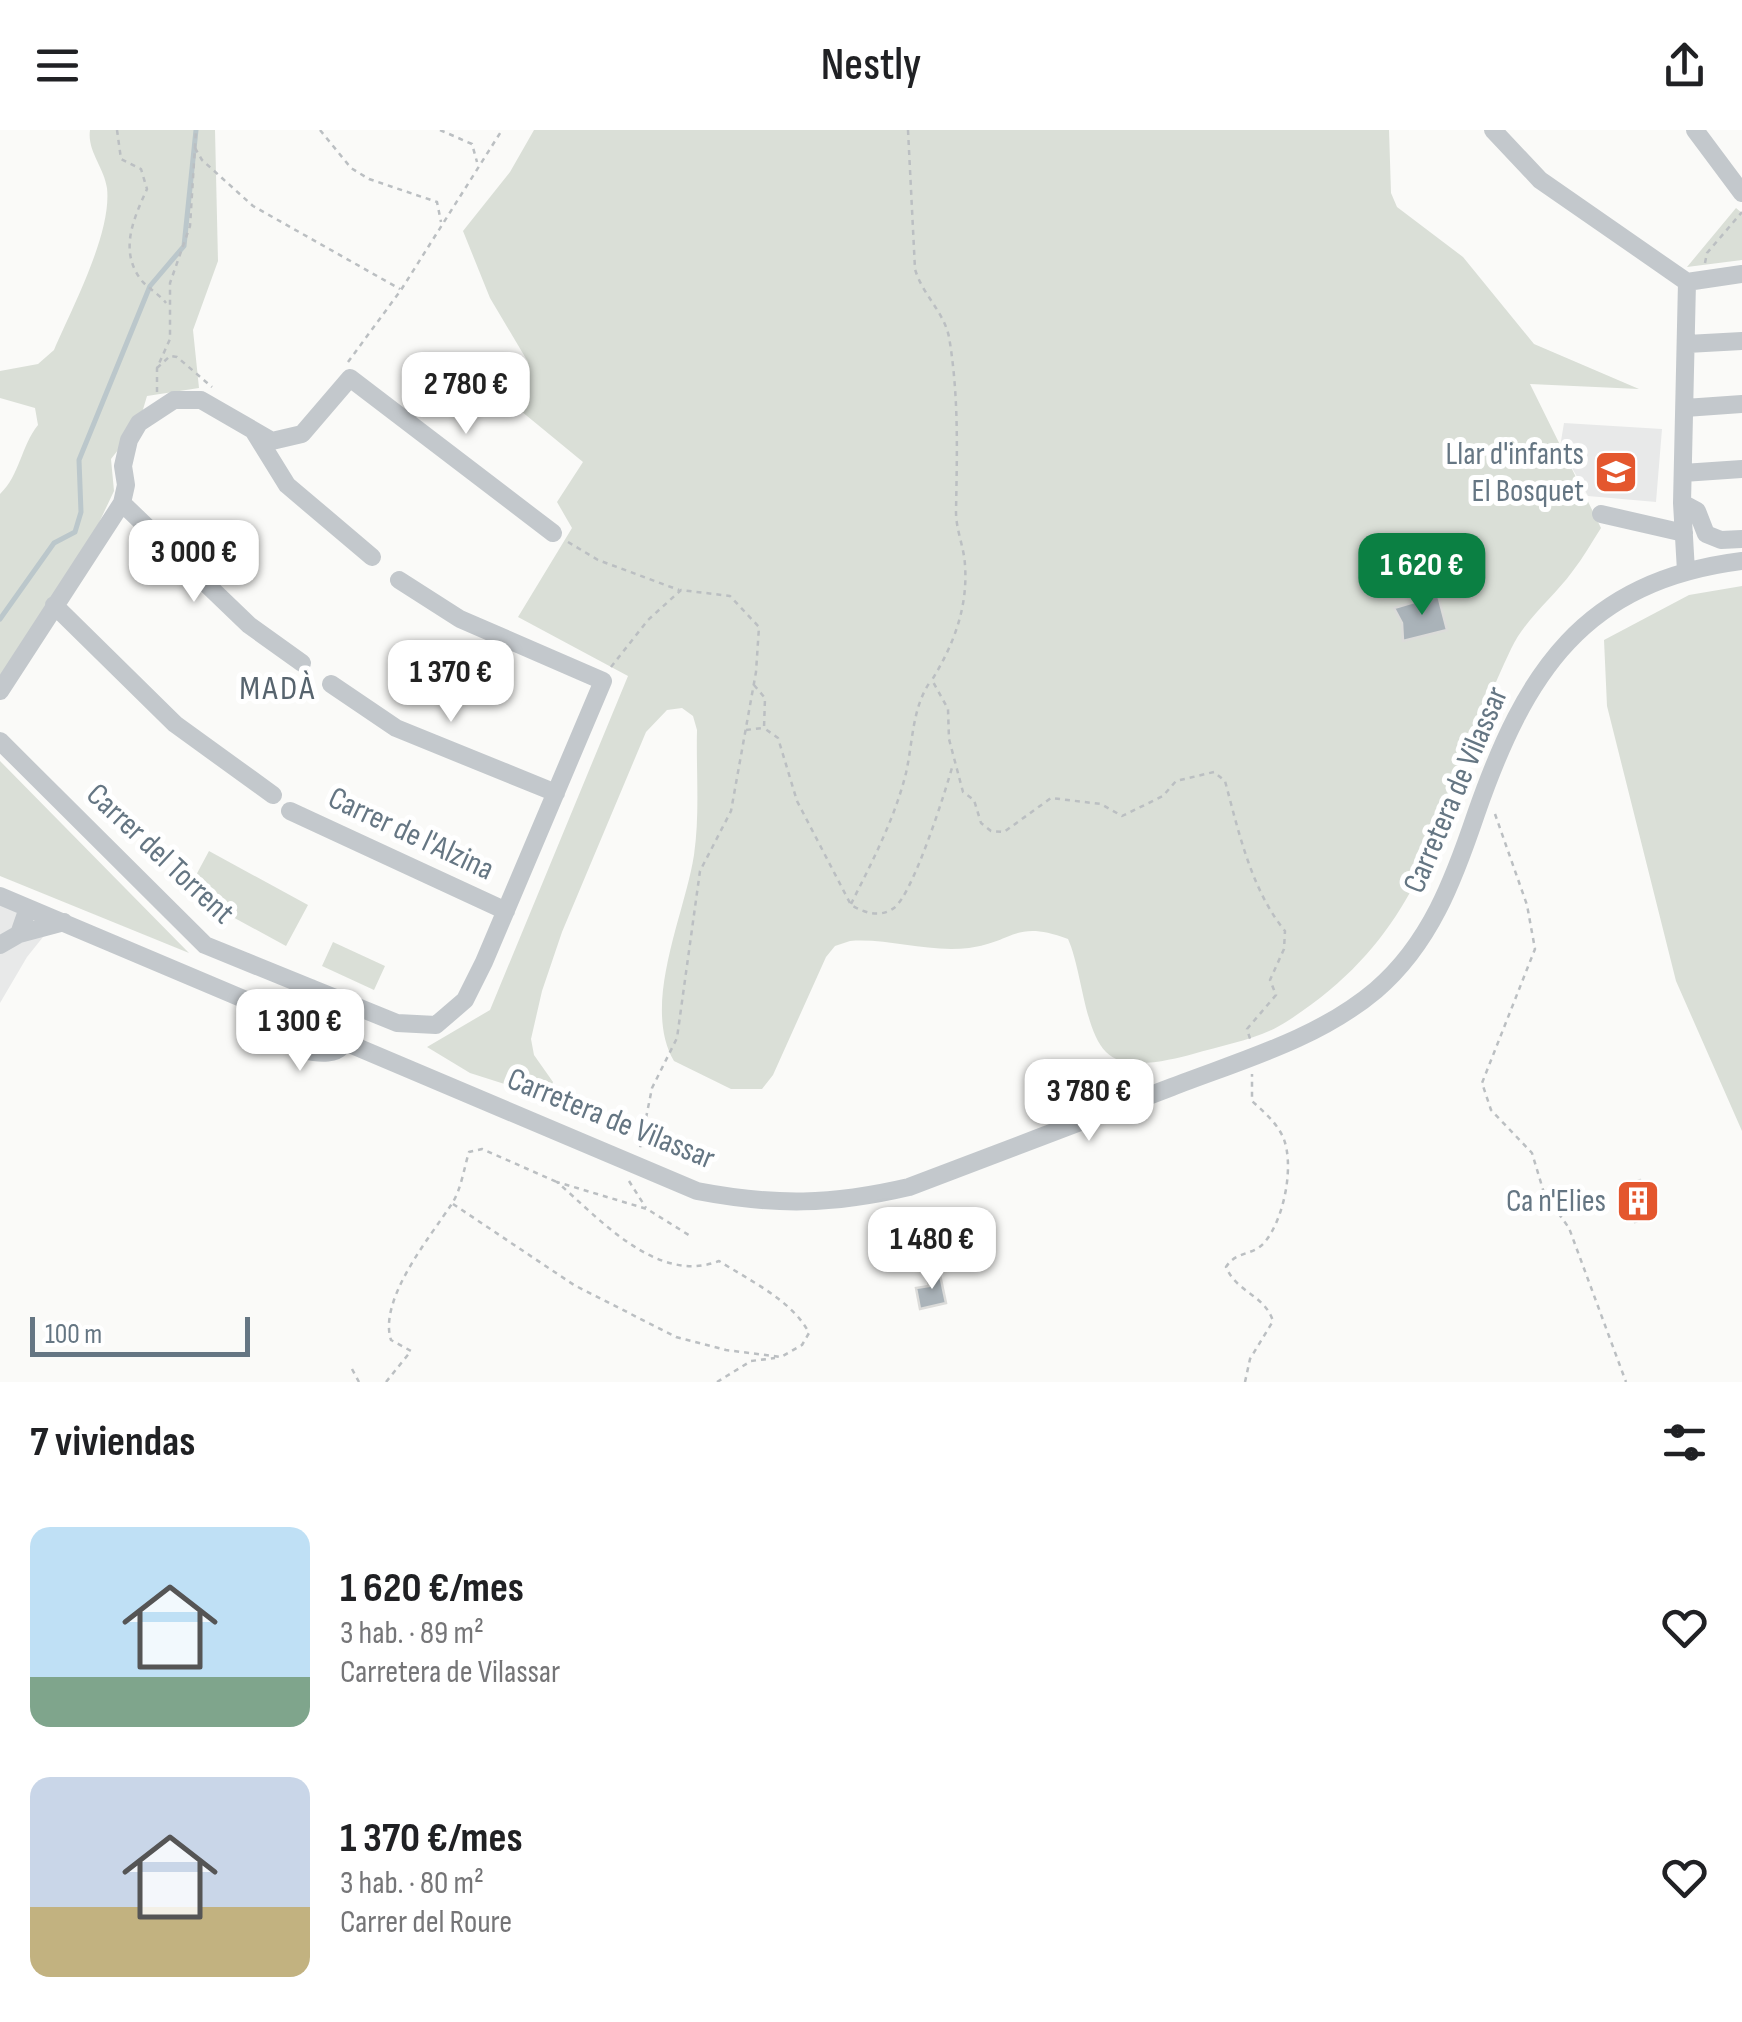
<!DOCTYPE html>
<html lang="es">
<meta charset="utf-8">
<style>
:root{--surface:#fff;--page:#f2f2f2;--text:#202124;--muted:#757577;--accent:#0b8043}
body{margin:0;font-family:"Sofia Sans Condensed",sans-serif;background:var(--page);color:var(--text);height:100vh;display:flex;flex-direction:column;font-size:38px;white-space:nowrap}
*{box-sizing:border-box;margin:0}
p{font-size:32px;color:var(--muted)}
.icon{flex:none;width:55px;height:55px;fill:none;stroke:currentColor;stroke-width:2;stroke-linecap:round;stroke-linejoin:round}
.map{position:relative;height:1252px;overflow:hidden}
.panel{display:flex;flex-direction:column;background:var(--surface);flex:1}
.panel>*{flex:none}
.scale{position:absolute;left:30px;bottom:25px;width:220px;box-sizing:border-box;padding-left:10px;border:5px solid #657683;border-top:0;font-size:28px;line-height:35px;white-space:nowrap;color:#657683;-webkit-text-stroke:8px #fff;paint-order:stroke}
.price{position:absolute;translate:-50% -85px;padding:0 22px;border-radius:20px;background:#fff;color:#222;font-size:32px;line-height:65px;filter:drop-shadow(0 2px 5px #0008)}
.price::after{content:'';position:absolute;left:50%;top:60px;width:30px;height:22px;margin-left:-15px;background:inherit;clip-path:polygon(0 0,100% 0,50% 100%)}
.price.current{background:var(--accent);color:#fff}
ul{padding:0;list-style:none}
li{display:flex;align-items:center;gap:30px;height:250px;padding:0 30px}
li span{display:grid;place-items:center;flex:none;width:280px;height:200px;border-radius:20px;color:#555}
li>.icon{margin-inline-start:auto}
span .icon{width:120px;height:120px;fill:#fffc;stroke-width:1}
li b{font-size:42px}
h2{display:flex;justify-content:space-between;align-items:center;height:120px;padding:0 30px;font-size:42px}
header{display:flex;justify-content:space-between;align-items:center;height:130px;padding:0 30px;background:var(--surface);font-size:45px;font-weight:600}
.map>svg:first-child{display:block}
.built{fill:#e8e9e9}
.green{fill:#dadfd7}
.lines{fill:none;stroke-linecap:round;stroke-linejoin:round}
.stream{stroke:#bbc7cb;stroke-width:5}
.building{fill:#aab3b9;stroke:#dcdcda;stroke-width:2.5}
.path{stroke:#bbbfc2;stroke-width:2.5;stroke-dasharray:5 5;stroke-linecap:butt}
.minor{stroke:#c3c8cc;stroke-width:18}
.labels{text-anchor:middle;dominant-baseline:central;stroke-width:10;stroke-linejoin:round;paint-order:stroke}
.poi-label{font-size:32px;fill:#657683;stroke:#fff;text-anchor:end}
.street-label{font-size:32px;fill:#657683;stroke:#fff}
.neighbourhood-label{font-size:35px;letter-spacing:2.5px;fill:#57646e;stroke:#fff}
</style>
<header><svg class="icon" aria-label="menu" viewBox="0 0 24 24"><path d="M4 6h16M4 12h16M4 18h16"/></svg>Nestly<svg class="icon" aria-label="share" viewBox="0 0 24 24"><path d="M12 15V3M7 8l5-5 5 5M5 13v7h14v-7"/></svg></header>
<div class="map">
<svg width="1742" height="1252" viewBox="0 0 1742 1252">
<rect width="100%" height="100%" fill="#fafaf8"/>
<path class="built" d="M1564,293L1662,299L1656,372L1588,366L1560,317Z
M0,767L64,792L47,802L27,827L0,873Z"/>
<path class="green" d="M90,0H215L218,131L193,200L199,258L147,266L139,293L111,329L114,361L96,399L0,546V364C20,345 21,316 38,295L35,278L0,268V241L38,234L54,220C72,178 112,103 107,58C104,37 87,21 90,0Z
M534,0H1389L1391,63L1397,77L1463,127L1534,214L1639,259L1530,254L1601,398C1592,412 1583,428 1572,442C1553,468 1525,489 1511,519C1439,668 1439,795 1286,892C1260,909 1223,915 1193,924C1170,930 1125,942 1106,922C1084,900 1082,840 1068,809C1015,789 1014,812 969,818C928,823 889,808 850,811L835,816L826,827L773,945L762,959H731L674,931C641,875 685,784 694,725C700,684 696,641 697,600L693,586L682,578L667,580L646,602L562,802L542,861L531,909L534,925L553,952L548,968L470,943L427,917L490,880L628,546L518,487L572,398L557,372L583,332L521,281L528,232L490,168L463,101L510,42Z
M1736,78L1742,83V130L1687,137Z
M1742,456V1001L1676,851L1607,576L1604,510L1689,465Z
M0,631L189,823L0,746Z
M209,721L308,775L286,816L187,762Z
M333,812L385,836L374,860L322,836Z"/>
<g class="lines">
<path class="stream" d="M0,489L54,413L75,402L81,382L79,330L150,156L184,116L196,0"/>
</g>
<path class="building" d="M1438,465L1447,500L1403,511L1402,493L1394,478Z
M1640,1050L1655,1083L1635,1092L1621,1058Z
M939,1140L946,1173L920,1179L916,1158L929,1156L926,1143Z"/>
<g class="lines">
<path class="path" d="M117,0L121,29L141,39L147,59C134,88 118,121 142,151C149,159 159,164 166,173
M320,0L351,38L369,49L437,72L441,92
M440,0L472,14L477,32
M908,0L915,139C922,164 944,182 949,207C959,266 957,323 956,382C956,400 964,417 965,435C968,477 954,514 932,550L948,579L949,609L963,662L974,670L981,693L991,701L1004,702L1051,668L1101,674L1122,686L1163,666L1176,651L1214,642L1225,651C1239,703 1251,759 1285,801L1284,819L1270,850L1276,865L1247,899L1251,912
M195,18L202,30L253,76L400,159
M1705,133L1707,123L1742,82
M348,232L401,160L502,0
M157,238L170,226L177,227L212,257
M157,262V238L170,209V153L190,96L196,0
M568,412L598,430L679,460
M611,537L648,490L681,460L730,466L759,497L756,542L731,681L700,741L677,908L652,958L640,1018
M754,555L765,568L764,598L778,608L797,671L851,775C865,783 880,788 894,778C913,764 946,660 953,634
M746,600L762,598
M1495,684L1527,775L1535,819L1482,953L1491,980L1532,1023L1544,1063L1569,1098L1626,1252
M851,774C872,732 895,688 906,643C913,612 912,578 930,552
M629,1051L646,1078
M453,1074L574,1155L676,1207L726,1220L781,1227L802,1215L809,1203C793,1171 749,1150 719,1131C657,1155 600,1089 557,1052L647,1079L692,1107
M352,1239L359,1252
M386,1252L411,1221L391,1210C378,1170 430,1107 451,1075C461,1061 464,1038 469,1022L482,1019L557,1052
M717,1252L751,1231L775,1228
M1245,1252L1250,1229L1273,1191C1264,1164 1237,1163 1226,1137C1236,1121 1252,1126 1264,1113C1284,1090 1295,1035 1283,1007C1276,992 1264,982 1252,971V944"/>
<path class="minor" d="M1493,0L1540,50L1687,152
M1695,0L1742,63
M1687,152L1742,144
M1687,214L1742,211
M1685,278L1742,274
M253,300L287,355L372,427
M1683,343L1742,339
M122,373L249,495L302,533
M1682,373L1697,381L1706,404L1721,410L1742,409
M1601,384L1684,403
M1686,441L1682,373L1687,152
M54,475L175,594L273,665
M331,554L396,598L556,663
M0,561L122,373L126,355L123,336L129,310L139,293L174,270H201L272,311L302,304L350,248L553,403
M0,611L205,815L397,893L436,895L465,870L484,832L603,551L460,489L399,450
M290,681L506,781
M0,766L697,1061C775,1076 832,1075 909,1057C997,1024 1084,990 1172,957C1242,930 1318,909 1376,860C1430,814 1454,749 1476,684C1525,543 1583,451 1742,431
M19,804L64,792
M0,815L19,804L28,778
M311,858L295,889L294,909L302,920C347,930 348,913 354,875"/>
</g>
<defs>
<g id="school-square" transform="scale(2.25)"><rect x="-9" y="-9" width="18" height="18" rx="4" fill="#e4572e" stroke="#fff"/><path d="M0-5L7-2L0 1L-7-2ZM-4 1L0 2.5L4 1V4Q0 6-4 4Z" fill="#fff"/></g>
<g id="building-square" transform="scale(2.25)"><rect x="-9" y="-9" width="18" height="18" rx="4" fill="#e4572e" stroke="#fff"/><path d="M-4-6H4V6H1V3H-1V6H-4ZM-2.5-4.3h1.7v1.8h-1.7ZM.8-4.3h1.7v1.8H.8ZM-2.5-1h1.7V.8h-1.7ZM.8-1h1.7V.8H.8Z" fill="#fff"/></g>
</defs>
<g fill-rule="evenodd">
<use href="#school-square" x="1616" y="342"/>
<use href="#building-square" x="1638" y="1071"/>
</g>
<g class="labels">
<g class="poi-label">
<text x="1584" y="324">Llar d'infants<tspan x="1584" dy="37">El Bosquet</tspan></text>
<text x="1606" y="1071">Ca n'Elies</text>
</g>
<g class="street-label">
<text transform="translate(1456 660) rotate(-67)">Carretera de Vilassar</text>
<text transform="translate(411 704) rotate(25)">Carrer de l'Alzina</text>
<text transform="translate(160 724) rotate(43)">Carrer del Torrent</text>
<text transform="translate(611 989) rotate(22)">Carretera de Vilassar</text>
</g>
<g class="neighbourhood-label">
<text x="278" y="558">MADÀ</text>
</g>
</g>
</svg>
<div class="scale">100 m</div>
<b class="price" style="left:466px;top:307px">2 780 €</b>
<b class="price" style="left:194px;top:475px">3 000 €</b>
<b class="price current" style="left:1422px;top:488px">1 620 €</b>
<b class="price" style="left:451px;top:595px">1 370 €</b>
<b class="price" style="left:300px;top:944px">1 300 €</b>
<b class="price" style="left:1089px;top:1014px">3 780 €</b>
<b class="price" style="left:932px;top:1162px">1 480 €</b>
</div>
<section class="panel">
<h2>7 viviendas<svg class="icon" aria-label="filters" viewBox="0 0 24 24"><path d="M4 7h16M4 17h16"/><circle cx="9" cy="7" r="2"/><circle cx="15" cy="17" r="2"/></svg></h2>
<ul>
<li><span style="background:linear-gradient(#bfe0f5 75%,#7fa58c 0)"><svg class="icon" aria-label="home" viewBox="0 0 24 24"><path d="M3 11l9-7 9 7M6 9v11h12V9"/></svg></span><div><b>1 620 €/mes</b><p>3 hab. · 89 m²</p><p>Carretera de Vilassar</p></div><svg class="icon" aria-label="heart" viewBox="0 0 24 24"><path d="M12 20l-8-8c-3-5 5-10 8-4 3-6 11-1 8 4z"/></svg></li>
<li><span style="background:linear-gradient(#c9d6e8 65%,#c2b280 0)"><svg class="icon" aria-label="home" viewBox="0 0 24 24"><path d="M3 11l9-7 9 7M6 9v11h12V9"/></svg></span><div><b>1 370 €/mes</b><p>3 hab. · 80 m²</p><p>Carrer del Roure</p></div><svg class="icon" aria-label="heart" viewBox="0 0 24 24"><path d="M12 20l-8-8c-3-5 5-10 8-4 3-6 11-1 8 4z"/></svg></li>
</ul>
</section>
